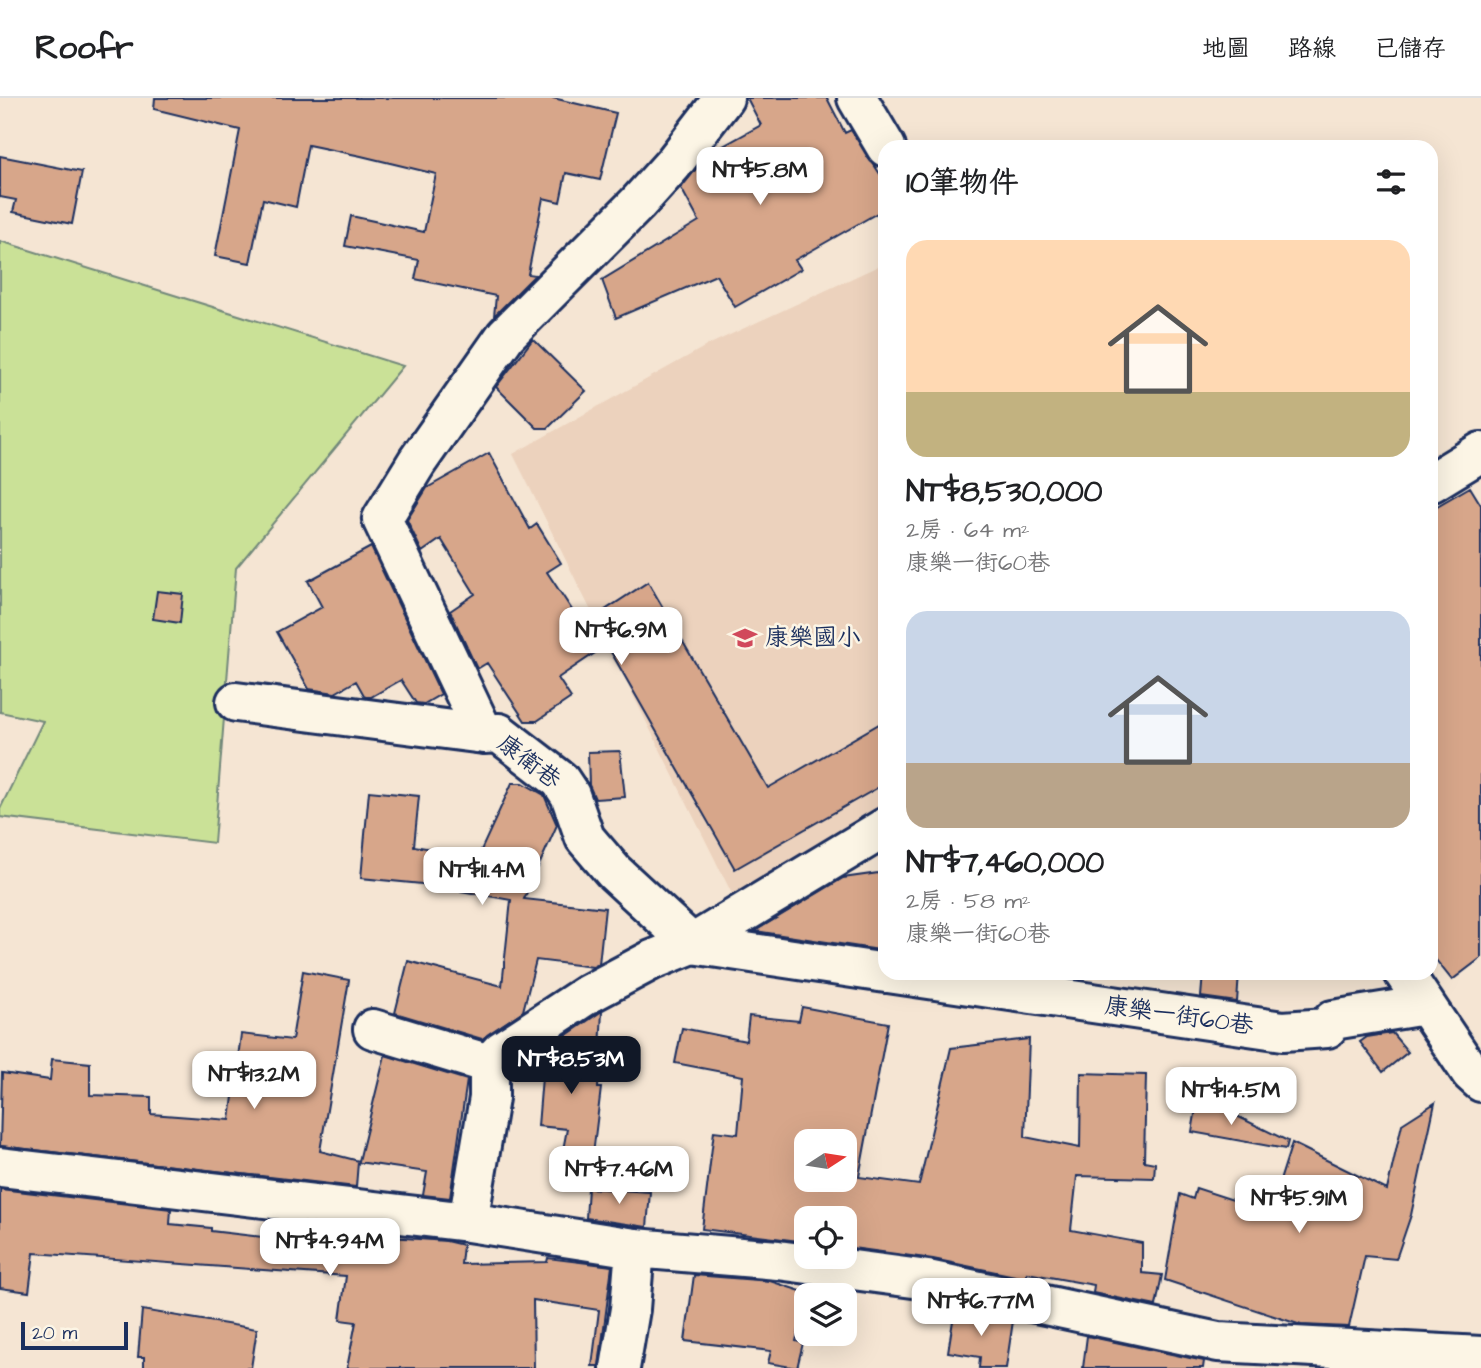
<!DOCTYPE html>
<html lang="zh-TW">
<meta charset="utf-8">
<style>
:root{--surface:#fff;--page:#f6f6f6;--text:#202124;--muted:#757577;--line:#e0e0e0;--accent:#111827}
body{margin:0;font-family:"Architects Daughter","LXGW WenKai TC",sans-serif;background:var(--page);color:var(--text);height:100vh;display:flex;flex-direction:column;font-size:26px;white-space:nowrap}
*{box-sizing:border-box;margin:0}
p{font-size:23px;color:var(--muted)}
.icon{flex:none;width:38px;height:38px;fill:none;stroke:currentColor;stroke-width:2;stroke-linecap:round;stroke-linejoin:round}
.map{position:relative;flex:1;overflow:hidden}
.details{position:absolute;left:878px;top:42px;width:560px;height:840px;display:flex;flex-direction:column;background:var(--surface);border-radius:21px;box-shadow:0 7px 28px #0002}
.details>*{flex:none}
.needle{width:46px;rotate:78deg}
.buttons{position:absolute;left:794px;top:1031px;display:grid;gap:14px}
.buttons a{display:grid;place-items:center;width:63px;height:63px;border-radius:14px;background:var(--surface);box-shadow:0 7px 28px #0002;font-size:35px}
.scale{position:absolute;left:21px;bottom:18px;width:107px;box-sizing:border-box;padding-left:7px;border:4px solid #1b2f5e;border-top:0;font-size:19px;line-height:24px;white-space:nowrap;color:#1b2f5e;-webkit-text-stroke:5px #fcf5e5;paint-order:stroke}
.price{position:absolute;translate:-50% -60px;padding:0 16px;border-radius:14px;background:#fff;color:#222;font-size:23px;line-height:46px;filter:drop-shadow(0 2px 4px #0008)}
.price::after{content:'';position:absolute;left:50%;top:42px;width:21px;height:16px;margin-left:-10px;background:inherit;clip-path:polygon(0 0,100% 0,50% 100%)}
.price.current{background:var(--accent);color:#fff}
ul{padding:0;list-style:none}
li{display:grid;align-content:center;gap:14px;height:371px;padding:0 28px}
li span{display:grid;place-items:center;height:217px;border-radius:21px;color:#555}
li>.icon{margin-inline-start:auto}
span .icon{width:126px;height:126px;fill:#fffc;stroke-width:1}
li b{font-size:30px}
h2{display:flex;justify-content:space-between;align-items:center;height:84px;padding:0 28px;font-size:30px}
header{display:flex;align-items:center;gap:42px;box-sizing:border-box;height:98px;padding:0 35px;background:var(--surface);border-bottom:2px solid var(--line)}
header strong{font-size:33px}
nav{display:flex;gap:38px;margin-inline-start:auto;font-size:24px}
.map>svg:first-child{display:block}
.built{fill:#ecd2bd}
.green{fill:#cae197;stroke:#72887a;stroke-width:2}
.building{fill:#d7a68a;stroke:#1b2f5e;stroke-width:2;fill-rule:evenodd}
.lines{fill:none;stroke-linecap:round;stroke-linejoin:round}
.minor-casing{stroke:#1b2f5e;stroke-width:44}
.minor{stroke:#fcf5e5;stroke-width:38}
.labels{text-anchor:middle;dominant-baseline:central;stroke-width:5;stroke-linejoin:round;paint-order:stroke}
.poi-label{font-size:24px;fill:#1b2f5e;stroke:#fcf5e5;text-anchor:start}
.street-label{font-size:24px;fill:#1b2f5e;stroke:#fcf5e5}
</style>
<header>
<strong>Roofr</strong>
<nav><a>地圖</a><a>路線</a><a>已儲存</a></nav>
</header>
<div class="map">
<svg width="1481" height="1270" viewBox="0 0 1481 1270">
<rect width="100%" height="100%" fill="#f5e5d3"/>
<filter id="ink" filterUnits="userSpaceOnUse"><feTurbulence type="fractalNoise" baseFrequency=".0143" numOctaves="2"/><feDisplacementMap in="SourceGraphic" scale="14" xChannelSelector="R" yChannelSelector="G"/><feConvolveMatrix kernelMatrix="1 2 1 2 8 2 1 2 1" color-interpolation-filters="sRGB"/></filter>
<g filter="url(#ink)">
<path class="built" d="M885,165V724L739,810L513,356L708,247Z"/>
<path class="green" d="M0,143L403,268L236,470L214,745L0,719V711L43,623L0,614Z"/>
<path class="building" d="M155,0H553L616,15L600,82L566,75L560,104L543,100L528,176L535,177L494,218L496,198L415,181L419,162L345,148L351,118L424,134L436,76L361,58L308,47L296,109L263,101L250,165L215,158L240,32L154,11Z
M747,0H827L845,35L851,32L886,85V110L795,162L801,171L735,209L716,177L616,220L602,182L699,123L681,90L707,57L761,27Z
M0,58L82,74L72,126L13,114L16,102L0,99Z
M533,241L586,293L548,330H537L496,289Z
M489,355L530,431L537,426L561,465L547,474L582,527L648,484L768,690L886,622V685L735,771L607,547L558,580L571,600L537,623H525L487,565L477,571L450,513L475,496L441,441L422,454L407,422L427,390Z
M1470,389L1481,407V860L1452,882L1432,857V411Z
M371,449L441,596L424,606L416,605L401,582L371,599H365L356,583L335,595L309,591L277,534L322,509L308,483Z
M157,493L183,496L180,525L153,521Z
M620,653L625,699L595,701L589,687L588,654Z
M512,685H523L544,697L557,727L524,801L605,810L599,866L593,869L536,862L523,913L482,941L395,915L408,863L502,888L511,802L422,786L361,780L369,693L419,698L414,748L478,759Z
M886,774V853L755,833L843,780Z
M303,873L349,882L320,1053L359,1063L385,957L467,982L450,1100L423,1097L427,1074L358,1064L356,1089L0,1048L2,975L50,982L52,961L90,965V997L151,999V1016L230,1022L241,936L292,942Z
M1203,875H1239L1237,904L1201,899Z
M802,909L888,925L859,1079L919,1087L951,950L1029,941L1025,1039L1080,1050L1081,975L1146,977L1144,1063L1155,1065L1154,1080L1077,1078L1071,1132L1142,1145V1175L1162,1177L1156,1208L1093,1195L1094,1187L1027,1175V1180L1020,1179L933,1161L845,1149V1120H807V1144L702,1131L714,1033L738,1036L743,978L675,965L682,930L746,943L749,918L799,923ZM807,1043H845V1082H807Z
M602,913L598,990H601L589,1089L557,1083L567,1031L538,1028L542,979L511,975Z
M1392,935L1408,954L1383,974L1360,944L1367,939Z
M1198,999L1288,1043L1286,1051L1192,1034Z
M1435,1005L1411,1117L1396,1161L1365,1158L1349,1229L1301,1227L1165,1182L1180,1096L1193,1101L1196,1090L1270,1114L1292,1045L1387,1092L1402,1026Z
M588,1090L650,1094L647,1129L586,1120Z
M0,1091L171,1111L170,1126L211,1130V1133L288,1142L290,1125L351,1132L350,1136L446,1143L463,1147L461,1166L547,1164L548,1160L612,1168L599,1268H592L599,1212L533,1202L534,1270H347L356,1224L340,1222L346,1178L34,1155L29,1194L0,1190Z
M694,1177L770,1183L810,1196L807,1197L796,1243L803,1245L797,1270L768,1265L771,1253L685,1243Z
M955,1210L1013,1223L1006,1270H979L980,1259L948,1254Z
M142,1212L257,1231L251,1270H144V1259H138Z
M1087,1238L1204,1263L1203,1270H1083Z"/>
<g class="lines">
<g class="minor-casing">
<path id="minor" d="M857,0L886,49
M1432,384L1481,354
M236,604L484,636
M692,846L614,774L585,740L570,697L560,682L499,635L484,636L382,421L417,364L506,237L637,106L673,66L724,0
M692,846L886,875
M888,875L1283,933L1327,930L1333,922L1425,907
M1404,875L1471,975L1481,984
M373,931L489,966
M0,1069L468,1124L635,1150L778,1162L928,1182L1218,1244L1481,1258
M468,1124L489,1000V966L501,953L588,896L652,862L692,846L886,729
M620,1270L630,1211L635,1150"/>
</g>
<use href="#minor" class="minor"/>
</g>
</g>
<defs>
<g id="school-bare" transform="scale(1.89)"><path d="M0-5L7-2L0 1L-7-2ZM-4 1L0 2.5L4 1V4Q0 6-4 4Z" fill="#d1495b" stroke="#fcf5e5" stroke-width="2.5" paint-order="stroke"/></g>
</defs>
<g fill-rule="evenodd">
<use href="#school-bare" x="745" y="540"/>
</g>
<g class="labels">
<g class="poi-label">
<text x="765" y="540">康樂國小</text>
</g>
<g class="street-label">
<text transform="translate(529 664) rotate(37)">康衛巷</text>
<text transform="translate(1179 918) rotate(8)">康樂一街60巷</text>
</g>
</g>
</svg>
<div class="buttons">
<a><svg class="needle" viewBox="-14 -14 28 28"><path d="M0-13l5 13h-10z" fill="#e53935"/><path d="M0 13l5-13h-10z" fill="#757577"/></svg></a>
<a><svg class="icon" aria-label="locate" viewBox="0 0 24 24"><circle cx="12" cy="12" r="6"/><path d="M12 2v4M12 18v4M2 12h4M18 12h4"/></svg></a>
<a><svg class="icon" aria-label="layers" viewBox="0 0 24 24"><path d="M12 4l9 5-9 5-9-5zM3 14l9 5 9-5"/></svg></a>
</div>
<div class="scale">20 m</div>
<b class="price" style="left:760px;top:109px">NT$5.8M</b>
<b class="price" style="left:621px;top:569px">NT$6.9M</b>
<b class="price" style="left:482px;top:809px">NT$11.4M</b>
<b class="price current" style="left:571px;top:998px">NT$8.53M</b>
<b class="price" style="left:254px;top:1013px">NT$13.2M</b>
<b class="price" style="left:1231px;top:1029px">NT$14.5M</b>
<b class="price" style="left:619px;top:1108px">NT$7.46M</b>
<b class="price" style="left:1299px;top:1137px">NT$5.91M</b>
<b class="price" style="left:330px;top:1180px">NT$4.94M</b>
<b class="price" style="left:981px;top:1240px">NT$6.77M</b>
<section class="details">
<h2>10筆物件<svg class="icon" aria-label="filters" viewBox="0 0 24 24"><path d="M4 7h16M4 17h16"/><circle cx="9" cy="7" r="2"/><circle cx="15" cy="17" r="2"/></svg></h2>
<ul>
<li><span style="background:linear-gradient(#ffd9b3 70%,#c2b280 0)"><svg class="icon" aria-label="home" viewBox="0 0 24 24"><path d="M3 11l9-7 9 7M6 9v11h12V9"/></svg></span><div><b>NT$8,530,000</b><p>2房 · 64 m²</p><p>康樂一街60巷</p></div></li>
<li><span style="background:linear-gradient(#c9d6e8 70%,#b9a48a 0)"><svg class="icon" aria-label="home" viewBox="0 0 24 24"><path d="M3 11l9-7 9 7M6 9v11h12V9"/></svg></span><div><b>NT$7,460,000</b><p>2房 · 58 m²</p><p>康樂一街60巷</p></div></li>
</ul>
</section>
</div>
